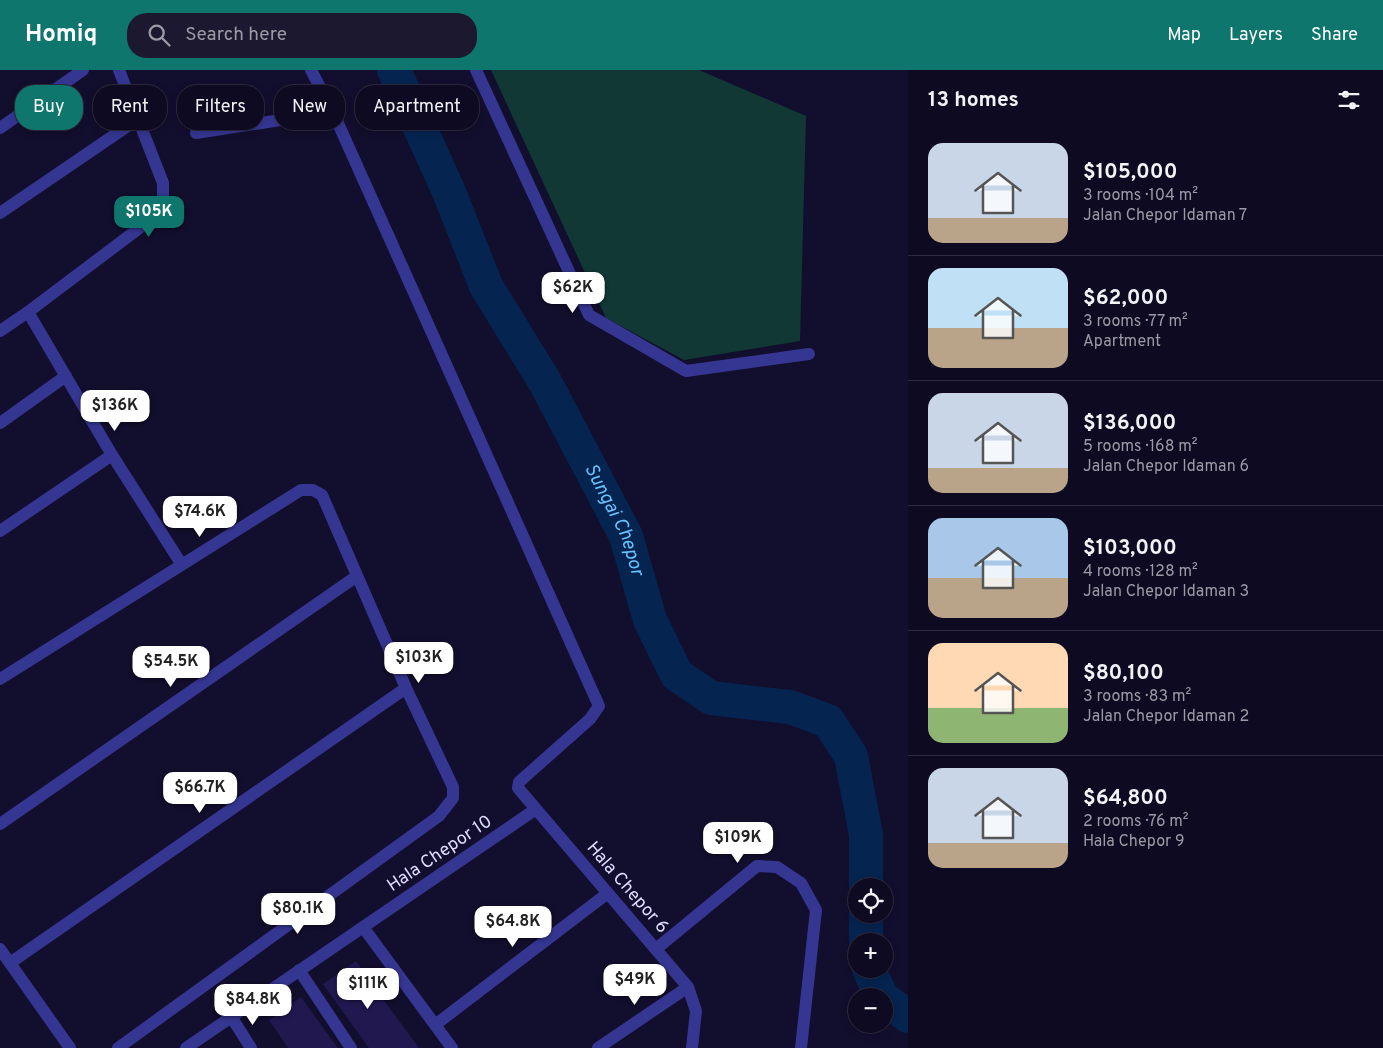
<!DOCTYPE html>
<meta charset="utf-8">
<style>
:root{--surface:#0e0a22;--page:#1c182f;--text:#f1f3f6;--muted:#9b9aa5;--line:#2e2b40;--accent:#0f766e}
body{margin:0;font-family:Overpass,sans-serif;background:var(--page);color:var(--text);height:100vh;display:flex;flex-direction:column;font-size:19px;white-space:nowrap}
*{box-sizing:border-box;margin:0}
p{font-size:16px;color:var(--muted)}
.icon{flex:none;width:28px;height:28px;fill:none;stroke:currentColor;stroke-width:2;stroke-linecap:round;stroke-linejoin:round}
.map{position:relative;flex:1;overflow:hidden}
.drawer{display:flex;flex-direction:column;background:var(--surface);width:475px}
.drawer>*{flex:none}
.guide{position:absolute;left:15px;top:15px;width:475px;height:45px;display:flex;gap:10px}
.controls{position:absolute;left:848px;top:808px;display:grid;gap:10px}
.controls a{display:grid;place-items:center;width:45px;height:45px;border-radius:50%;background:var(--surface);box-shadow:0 2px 8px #0003,0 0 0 1px var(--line);font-size:25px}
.price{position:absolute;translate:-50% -42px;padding:0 11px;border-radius:10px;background:#fff;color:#222;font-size:16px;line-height:32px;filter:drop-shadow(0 1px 2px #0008)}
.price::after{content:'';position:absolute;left:50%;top:30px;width:15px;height:11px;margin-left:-8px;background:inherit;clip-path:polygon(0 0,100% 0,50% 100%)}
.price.current{background:var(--accent);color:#fff}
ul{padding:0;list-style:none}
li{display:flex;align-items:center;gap:15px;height:125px;padding:0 20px}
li+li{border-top:1px solid var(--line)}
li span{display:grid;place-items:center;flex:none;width:140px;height:100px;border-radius:15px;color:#555}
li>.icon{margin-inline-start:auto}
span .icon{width:60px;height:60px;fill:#fffc;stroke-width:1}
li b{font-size:21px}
h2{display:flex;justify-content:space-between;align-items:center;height:60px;padding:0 20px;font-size:21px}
.tag{padding:0 18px;border-radius:20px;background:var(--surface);box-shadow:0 2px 8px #0003,0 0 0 1px var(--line);font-size:18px;line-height:45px}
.tag.current{background:var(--accent);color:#fff}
header{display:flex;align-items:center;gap:30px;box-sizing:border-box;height:70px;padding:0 25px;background:var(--accent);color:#fff}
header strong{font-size:24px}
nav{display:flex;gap:28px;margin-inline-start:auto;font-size:18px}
.search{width:350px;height:45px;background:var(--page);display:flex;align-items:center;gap:12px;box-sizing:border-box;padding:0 18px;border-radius:20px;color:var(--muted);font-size:19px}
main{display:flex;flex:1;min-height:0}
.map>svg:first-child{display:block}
.green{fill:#113835}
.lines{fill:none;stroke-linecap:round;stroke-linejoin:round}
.river{stroke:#052450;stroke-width:34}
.building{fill:#211850}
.minor{stroke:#353691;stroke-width:12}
.labels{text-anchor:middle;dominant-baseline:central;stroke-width:4.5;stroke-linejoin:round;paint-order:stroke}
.street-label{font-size:18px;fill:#dddbff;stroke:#120e2d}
.water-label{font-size:19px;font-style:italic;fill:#69c2ff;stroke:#120e2d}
</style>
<header>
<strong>Homiq</strong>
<div class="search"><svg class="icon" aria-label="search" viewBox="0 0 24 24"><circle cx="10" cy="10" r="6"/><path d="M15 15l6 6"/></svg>Search here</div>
<nav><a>Map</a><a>Layers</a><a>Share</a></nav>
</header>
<main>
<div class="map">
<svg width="908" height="978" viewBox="0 0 908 978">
<rect width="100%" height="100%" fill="#120e2d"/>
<path class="green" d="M491,0H699L806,46L800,271L684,290L606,248Z"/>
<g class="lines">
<g class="river">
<path id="s1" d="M394,0L449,122L486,216L545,312L626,466L650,550L677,605L711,628L790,637L828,651L851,686L866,765V816"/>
<path d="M866,844V871"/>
<path d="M869,899L881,926"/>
<path d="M884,929L908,946"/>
</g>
</g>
<path class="building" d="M356,891L386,933L419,978H369L353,956L323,914Z
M301,927L332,970L338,978H288L280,966L269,950Z"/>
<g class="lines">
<path class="minor" d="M311,0L333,42L599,636L590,649L519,712L518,718L688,917L696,941L692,978
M476,0L589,245L686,301L809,284
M0,58L83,0
M196,63L333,42
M0,143L138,49
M28,242L112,385L182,495
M0,261L28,242L158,144L163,131V113L119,0
M0,353L66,306
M0,461L112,385
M0,609L301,420H313L322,425L406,618L453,717V728L439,746L118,978
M0,754L357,506
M363,857L452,978
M0,879L70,978
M656,879L757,796L777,797L801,813L816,840L801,978
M10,893L406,618
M299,900L351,978
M232,948L251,978
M435,955L608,823
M186,978L536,739
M598,978L688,917"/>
</g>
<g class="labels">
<g class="street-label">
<text transform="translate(440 784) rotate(-34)">Hala Chepor 10</text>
<text transform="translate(627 818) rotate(49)">Hala Chepor 6</text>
</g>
<g class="water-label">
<text stroke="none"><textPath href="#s1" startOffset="502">Sungai Chepor</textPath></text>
</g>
</g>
</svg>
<div class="controls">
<a><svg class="icon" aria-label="locate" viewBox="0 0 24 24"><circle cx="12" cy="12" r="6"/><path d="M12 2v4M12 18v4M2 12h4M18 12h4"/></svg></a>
<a>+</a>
<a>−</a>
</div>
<b class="price current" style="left:149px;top:168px">$105K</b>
<b class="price" style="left:573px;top:244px">$62K</b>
<b class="price" style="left:115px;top:362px">$136K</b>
<b class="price" style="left:200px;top:468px">$74.6K</b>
<b class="price" style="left:419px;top:614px">$103K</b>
<b class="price" style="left:171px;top:618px">$54.5K</b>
<b class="price" style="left:200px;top:744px">$66.7K</b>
<b class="price" style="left:738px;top:794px">$109K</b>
<b class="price" style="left:298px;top:865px">$80.1K</b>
<b class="price" style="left:513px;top:878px">$64.8K</b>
<b class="price" style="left:635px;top:936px">$49K</b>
<b class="price" style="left:368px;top:940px">$111K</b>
<b class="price" style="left:253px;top:956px">$84.8K</b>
<div class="guide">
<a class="tag current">Buy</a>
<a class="tag">Rent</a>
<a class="tag">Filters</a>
<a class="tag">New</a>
<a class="tag">Apartment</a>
</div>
</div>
<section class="drawer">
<h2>13 homes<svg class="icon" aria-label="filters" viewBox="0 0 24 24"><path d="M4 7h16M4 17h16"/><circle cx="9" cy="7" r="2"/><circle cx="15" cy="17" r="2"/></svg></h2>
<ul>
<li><span style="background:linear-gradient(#c9d6e8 75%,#b9a48a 0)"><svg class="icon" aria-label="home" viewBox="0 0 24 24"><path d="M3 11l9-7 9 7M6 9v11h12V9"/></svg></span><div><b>$105,000</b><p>3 rooms · 104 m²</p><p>Jalan Chepor Idaman 7</p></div></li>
<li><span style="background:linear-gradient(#bfe0f5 60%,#b9a48a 0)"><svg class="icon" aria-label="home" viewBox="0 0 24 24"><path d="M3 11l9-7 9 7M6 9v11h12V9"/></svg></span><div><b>$62,000</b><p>3 rooms · 77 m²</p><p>Apartment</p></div></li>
<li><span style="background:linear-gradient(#c9d6e8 75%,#b9a48a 0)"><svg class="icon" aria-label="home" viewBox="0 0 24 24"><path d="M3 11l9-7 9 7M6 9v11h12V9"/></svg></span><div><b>$136,000</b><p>5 rooms · 168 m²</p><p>Jalan Chepor Idaman 6</p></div></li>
<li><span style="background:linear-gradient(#a9c7e8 60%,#b9a48a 0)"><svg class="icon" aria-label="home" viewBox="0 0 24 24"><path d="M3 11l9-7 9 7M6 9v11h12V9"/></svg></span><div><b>$103,000</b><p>4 rooms · 128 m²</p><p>Jalan Chepor Idaman 3</p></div></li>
<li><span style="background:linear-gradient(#ffd9b3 65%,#8fb573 0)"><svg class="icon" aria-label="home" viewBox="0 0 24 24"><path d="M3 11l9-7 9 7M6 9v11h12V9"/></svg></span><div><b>$80,100</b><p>3 rooms · 83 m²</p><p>Jalan Chepor Idaman 2</p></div></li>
<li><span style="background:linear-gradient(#c9d6e8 75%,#b9a48a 0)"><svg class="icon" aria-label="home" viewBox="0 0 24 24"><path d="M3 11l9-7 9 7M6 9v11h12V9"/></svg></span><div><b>$64,800</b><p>2 rooms · 76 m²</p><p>Hala Chepor 9</p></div></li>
</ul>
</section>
</main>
